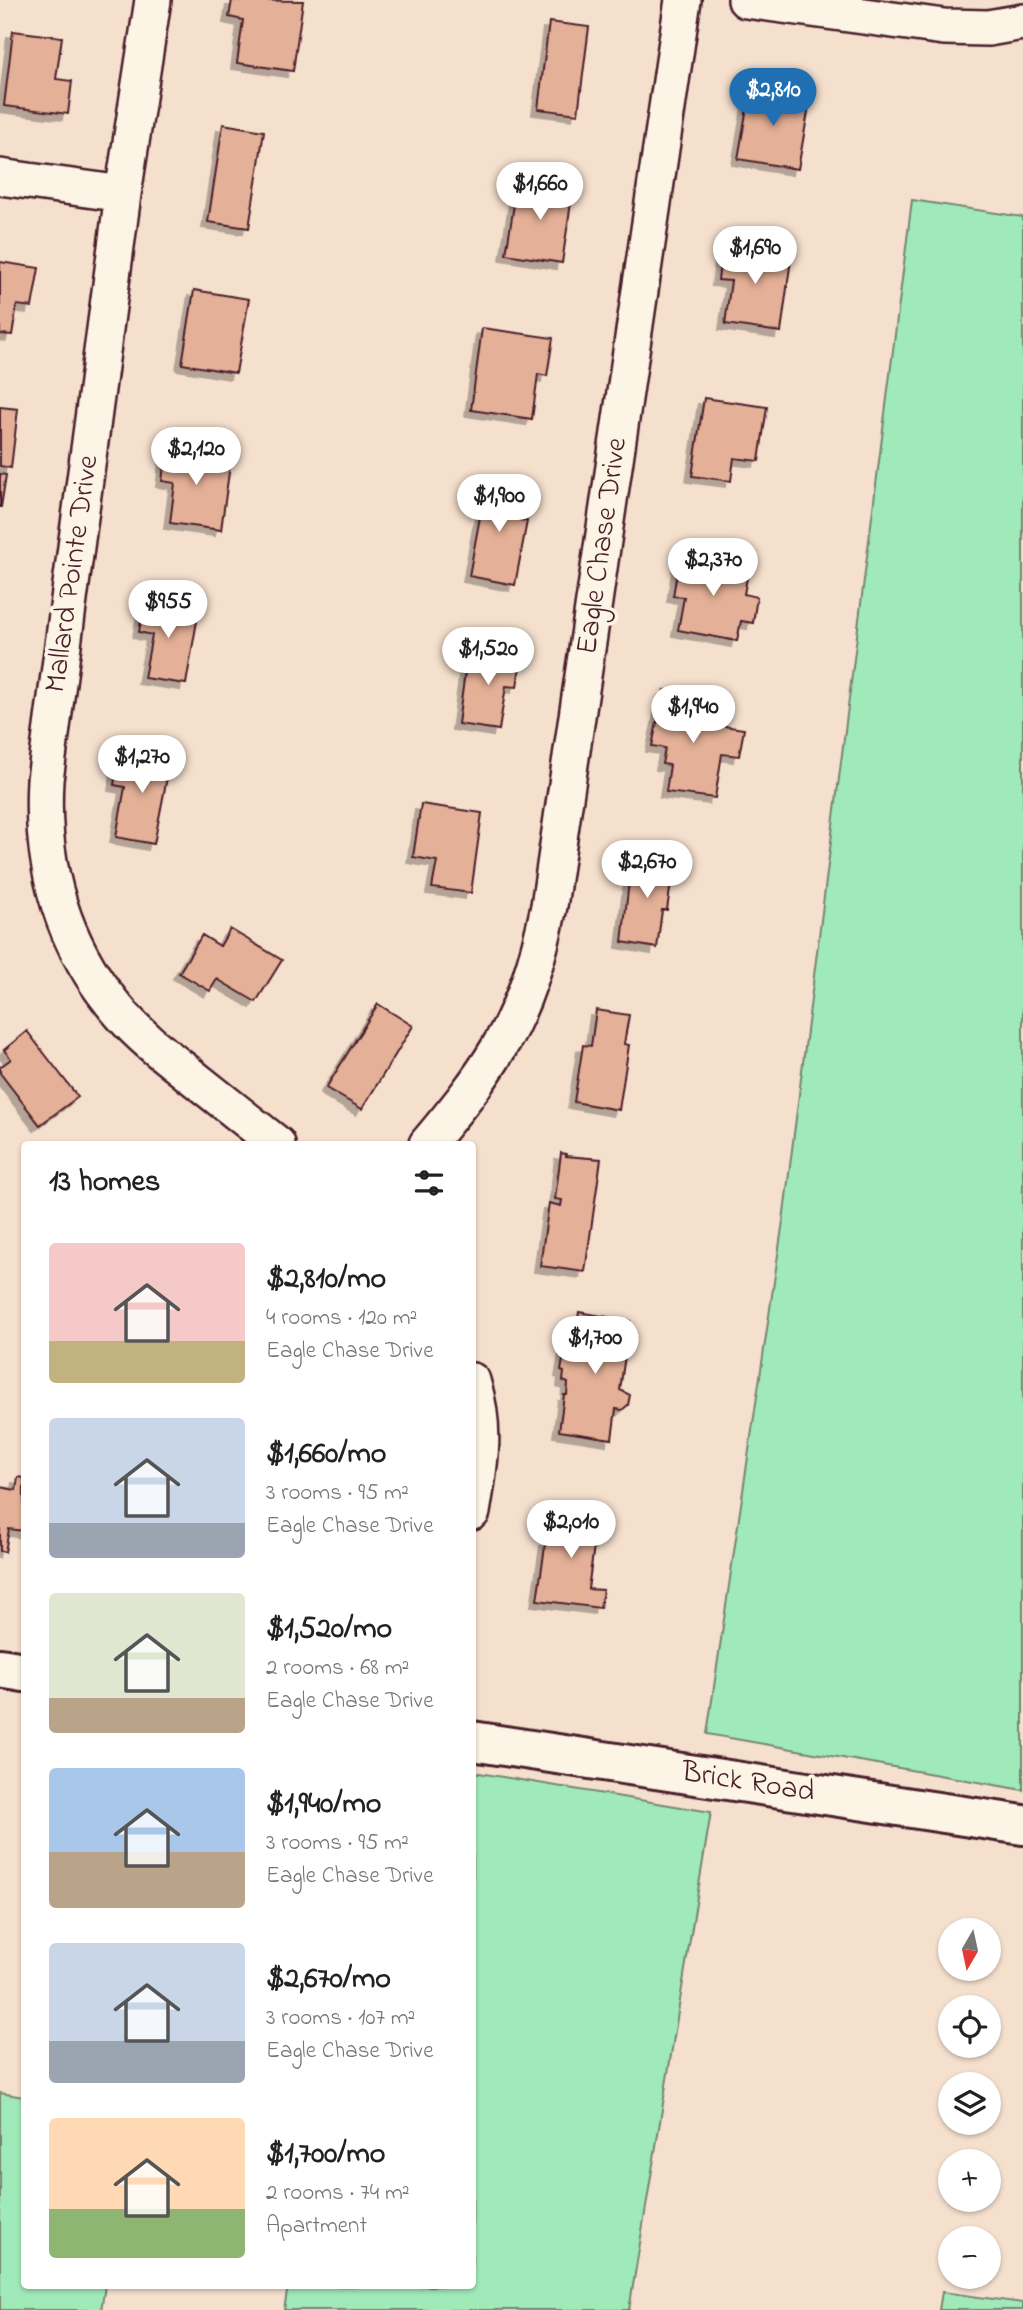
<!DOCTYPE html>
<meta charset="utf-8">
<style>
:root{--surface:#fff;--page:#f2f2f2;--text:#222;--muted:#767676;--accent:#1f6fb2}
body{margin:0;font-family:"Indie Flower",sans-serif;background:var(--page);color:var(--text);height:100vh;display:flex;flex-direction:column;font-size:26px;white-space:nowrap}
*{box-sizing:border-box;margin:0}
p{font-size:23px;color:var(--muted)}
.icon{flex:none;width:38px;height:38px;fill:none;stroke:currentColor;stroke-width:2;stroke-linecap:round;stroke-linejoin:round}
.map{position:relative;flex:1;overflow:hidden}
.panel{position:absolute;left:21px;top:1141px;width:455px;height:1148px;display:flex;flex-direction:column;background:var(--surface);border-radius:7px;box-shadow:0 2px 5px #0004}
.panel>*{flex:none}
.needle{width:46px;rotate:189deg}
.controls{position:absolute;left:938px;top:1918px;display:grid;gap:14px}
.controls a{display:grid;place-items:center;width:63px;height:63px;border-radius:50%;background:var(--surface);box-shadow:0 2px 5px #0004;font-size:35px}
.price{position:absolute;translate:-50% -60px;padding:0 16px;border-radius:24px;background:#fff;color:#222;font-size:23px;line-height:46px;filter:drop-shadow(0 2px 4px #0008)}
.price::after{content:'';position:absolute;left:50%;top:42px;width:21px;height:16px;margin-left:-10px;background:inherit;clip-path:polygon(0 0,100% 0,50% 100%)}
.price.selected{background:var(--accent);color:#fff}
ul{padding:0;list-style:none}
li{display:flex;align-items:center;gap:21px;height:175px;padding:0 28px}
li span{display:grid;place-items:center;flex:none;width:196px;height:140px;border-radius:7px;color:#555}
li>.icon{margin-inline-start:auto}
span .icon{width:84px;height:84px;fill:#fffc;stroke-width:1}
li b{font-size:30px}
h2{display:flex;justify-content:space-between;align-items:center;height:84px;padding:0 28px;font-size:30px}
.map>svg:first-child{display:block}
.green{fill:#a0eab9;stroke:#758472;stroke-width:2}
.building{fill:#e4b097;stroke:#4a1f2b;stroke-width:2;filter:url(#shadow)}
.lines{fill:none;stroke-linecap:round;stroke-linejoin:round}
.street-casing{stroke:#4a1f2b;stroke-width:40}
.secondary-casing{stroke:#4a1f2b;stroke-width:44}
.street{stroke:#fcf5e5;stroke-width:35}
.secondary{stroke:#fcf5e5;stroke-width:38}
.labels{text-anchor:middle;dominant-baseline:central;stroke-width:7;stroke-linejoin:round;paint-order:stroke}
.street-label{font-size:30px;fill:#4a1f2b;stroke:#fcf5e5}
</style>
<div class="map">
<svg width="1023" height="2310" viewBox="0 0 1023 2310">
<defs>
<filter id="shadow"><feDropShadow dx="-6" dy="6" stdDeviation="0" flood-color="#0004"/></filter>
</defs>
<rect width="100%" height="100%" fill="#f5e0ce"/>
<filter id="ink" filterUnits="userSpaceOnUse"><feTurbulence type="fractalNoise" baseFrequency=".0143" numOctaves="2"/><feDisplacementMap in="SourceGraphic" scale="14" xChannelSelector="R" yChannelSelector="G"/><feConvolveMatrix kernelMatrix="1 2 1 2 8 2 1 2 1" color-interpolation-filters="sRGB"/></filter>
<g filter="url(#ink)">
<path class="green" d="M912,200L1023,217V1790L707,1734L783,1221Z
M473,1772L711,1812L629,2310H284L288,2286H472Z
M0,2093L24,2097V2286H105L101,2310H0Z
M942,2292L1023,2303V2310H939Z"/>
<path class="building" d="M232,0L303,1L293,71L237,63L243,20L229,17Z
M549,22L589,27L578,114L538,109Z
M13,31L62,37L56,79L72,81L68,114L4,106Z
M752,79L782,84L778,101L809,106L798,169L738,159Z
M223,124L264,131L249,228L208,222Z
M518,180L573,189L562,263L506,254Z
M723,241L772,248L771,256L791,259L781,332L725,324L731,281L718,280Z
M0,262L39,268L32,307L17,305L12,335L0,334Z
M194,290L249,299L236,373L182,364Z
M482,328L553,338L547,376L538,374L532,419L471,410Z
M704,398L767,407L759,461L734,458L731,481L692,476Z
M0,407L18,409L11,468L0,466Z
M167,443L202,448L200,461L230,465L221,530L170,523L175,483L162,481Z
M0,474L6,475L1,507H0Z
M487,479L525,486L519,520L527,521L515,585L469,576Z
M680,555L749,567L744,594L757,597L753,623L741,621L737,641L678,630L684,597L673,596Z
M145,596L180,602L179,612L198,615L186,684L144,678L152,635L139,632Z
M486,647L522,652L517,687L506,686L499,730L458,724L467,657L485,660Z
M664,690L704,695L702,723L744,729L739,756L722,754L715,798L666,792L670,765L662,764L665,748L652,746Z
M130,750L171,757L154,844L116,837L125,787L114,785L117,767L126,769Z
M421,804L482,813L471,893L432,888L437,861L413,857Z
M632,856L674,862L667,910H662L657,948L622,942Z
M230,929L282,960L256,1002L217,979L210,991L179,973L202,935L220,946Z
M378,1004L413,1026L362,1109L326,1088Z
M596,1010L629,1015L624,1044L629,1045L619,1110L574,1102L583,1045L591,1046Z
M27,1031L78,1097L40,1125L0,1073V1067L11,1059L4,1050Z
M561,1153L566,1154V1156L601,1159L585,1272L540,1266L549,1203L561,1206L562,1200L555,1199Z
M579,1312L630,1321L620,1390L630,1395L628,1405L622,1410L616,1409L612,1439L559,1431L564,1395H567L568,1383L563,1381L564,1372L561,1371L565,1348L573,1349Z
M18,1477L24,1478V1531L9,1529L5,1552L0,1551V1487L16,1490Z
M561,1505L599,1510L588,1589L603,1590L600,1608L537,1600L546,1540L556,1541Z"/>
<g class="lines">
<g class="street-casing">
<path id="street" d="M153,0L123,194L45,780C40,867 63,948 122,1015C142,1038 166,1056 190,1075C219,1098 248,1121 277,1144
M746,0L944,27L988,28L1023,22
M0,177L123,194
M427,1144C452,1114 478,1083 498,1049C525,1005 539,956 549,906L683,0
M472,1381C487,1429 480,1464 472,1512"/>
</g>
<g class="secondary-casing">
<path id="secondary" d="M0,1668L24,1672
M472,1741L1023,1825"/>
</g>
<use href="#street" class="street"/>
<use href="#secondary" class="secondary"/>
</g>
</g>
<g class="labels">
<g class="street-label">
<text transform="translate(603 546) rotate(-82)">Eagle Chase Drive</text>
<text transform="translate(73 574) rotate(-82)">Mallard Pointe Drive</text>
<text transform="translate(748 1783) rotate(9)">Brick Road</text>
</g>
</g>
</svg>
<div class="controls">
<a><svg class="needle" viewBox="-14 -14 28 28"><path d="M0-13l5 13h-10z" fill="#e53935"/><path d="M0 13l5-13h-10z" fill="#767676"/></svg></a>
<a><svg class="icon" aria-label="locate" viewBox="0 0 24 24"><circle cx="12" cy="12" r="6"/><path d="M12 2v4M12 18v4M2 12h4M18 12h4"/></svg></a>
<a><svg class="icon" aria-label="layers" viewBox="0 0 24 24"><path d="M12 4l9 5-9 5-9-5zM3 14l9 5 9-5"/></svg></a>
<a>+</a>
<a>−</a>
</div>
<b class="price selected" style="left:773px;top:128px">$2,810</b>
<b class="price" style="left:540px;top:222px">$1,660</b>
<b class="price" style="left:755px;top:286px">$1,690</b>
<b class="price" style="left:196px;top:487px">$2,120</b>
<b class="price" style="left:499px;top:534px">$1,900</b>
<b class="price" style="left:713px;top:598px">$2,370</b>
<b class="price" style="left:168px;top:640px">$955</b>
<b class="price" style="left:488px;top:687px">$1,520</b>
<b class="price" style="left:693px;top:745px">$1,940</b>
<b class="price" style="left:142px;top:795px">$1,270</b>
<b class="price" style="left:647px;top:900px">$2,670</b>
<b class="price" style="left:595px;top:1376px">$1,700</b>
<b class="price" style="left:571px;top:1560px">$2,010</b>
<section class="panel">
<h2>13 homes<svg class="icon" aria-label="filters" viewBox="0 0 24 24"><path d="M4 7h16M4 17h16"/><circle cx="9" cy="7" r="2"/><circle cx="15" cy="17" r="2"/></svg></h2>
<ul>
<li><span style="background:linear-gradient(#f6c9c9 70%,#c2b280 0)"><svg class="icon" aria-label="home" viewBox="0 0 24 24"><path d="M3 11l9-7 9 7M6 9v11h12V9"/></svg></span><div><b>$2,810/mo</b><p>4 rooms · 120 m²</p><p>Eagle Chase Drive</p></div></li>
<li><span style="background:linear-gradient(#c9d6e8 75%,#9aa5b1 0)"><svg class="icon" aria-label="home" viewBox="0 0 24 24"><path d="M3 11l9-7 9 7M6 9v11h12V9"/></svg></span><div><b>$1,660/mo</b><p>3 rooms · 95 m²</p><p>Eagle Chase Drive</p></div></li>
<li><span style="background:linear-gradient(#dfe7d0 75%,#b9a48a 0)"><svg class="icon" aria-label="home" viewBox="0 0 24 24"><path d="M3 11l9-7 9 7M6 9v11h12V9"/></svg></span><div><b>$1,520/mo</b><p>2 rooms · 68 m²</p><p>Eagle Chase Drive</p></div></li>
<li><span style="background:linear-gradient(#a9c7e8 60%,#b9a48a 0)"><svg class="icon" aria-label="home" viewBox="0 0 24 24"><path d="M3 11l9-7 9 7M6 9v11h12V9"/></svg></span><div><b>$1,940/mo</b><p>3 rooms · 95 m²</p><p>Eagle Chase Drive</p></div></li>
<li><span style="background:linear-gradient(#c9d6e8 70%,#9aa5b1 0)"><svg class="icon" aria-label="home" viewBox="0 0 24 24"><path d="M3 11l9-7 9 7M6 9v11h12V9"/></svg></span><div><b>$2,670/mo</b><p>3 rooms · 107 m²</p><p>Eagle Chase Drive</p></div></li>
<li><span style="background:linear-gradient(#ffd9b3 65%,#8fb573 0)"><svg class="icon" aria-label="home" viewBox="0 0 24 24"><path d="M3 11l9-7 9 7M6 9v11h12V9"/></svg></span><div><b>$1,700/mo</b><p>2 rooms · 74 m²</p><p>Apartment</p></div></li>
</ul>
</section>
</div>
